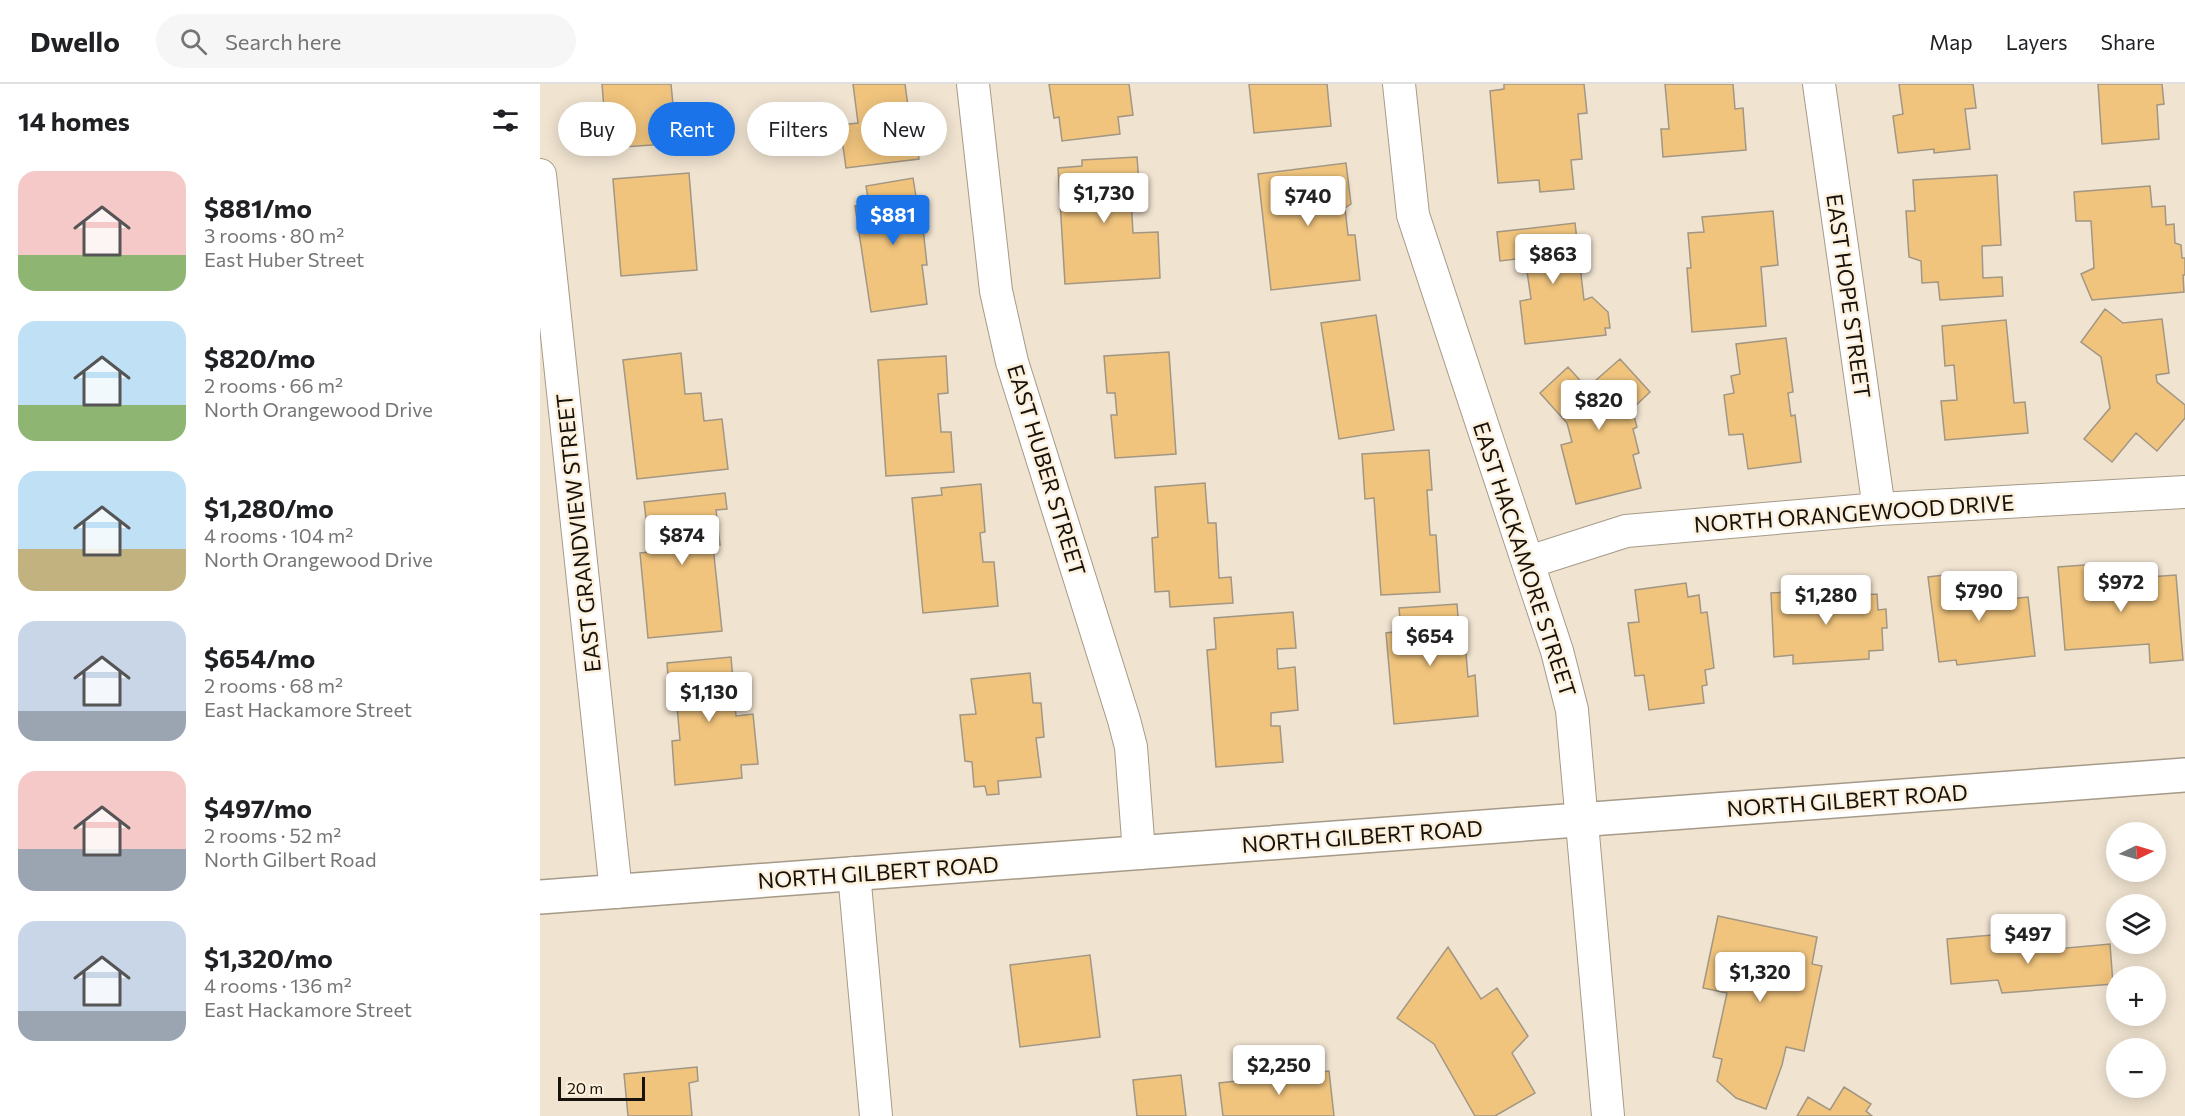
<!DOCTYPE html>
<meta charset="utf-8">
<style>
:root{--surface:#fff;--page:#f6f6f6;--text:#202124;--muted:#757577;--line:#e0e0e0;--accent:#1a73e8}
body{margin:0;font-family:Commissioner,sans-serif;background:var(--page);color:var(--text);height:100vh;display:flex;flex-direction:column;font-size:22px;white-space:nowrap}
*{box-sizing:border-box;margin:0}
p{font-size:20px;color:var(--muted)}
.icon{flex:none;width:33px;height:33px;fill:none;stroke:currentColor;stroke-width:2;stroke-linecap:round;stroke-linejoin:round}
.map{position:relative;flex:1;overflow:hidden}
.panel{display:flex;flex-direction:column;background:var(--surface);width:540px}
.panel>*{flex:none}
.hud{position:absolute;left:18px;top:18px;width:570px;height:54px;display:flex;gap:12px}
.needle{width:39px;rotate:85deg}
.controls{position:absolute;left:1566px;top:738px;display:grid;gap:12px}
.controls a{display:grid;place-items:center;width:60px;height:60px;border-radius:50%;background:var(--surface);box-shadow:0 3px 15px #0003;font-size:30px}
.scale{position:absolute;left:18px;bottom:15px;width:87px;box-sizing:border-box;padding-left:6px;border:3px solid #17130c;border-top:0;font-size:16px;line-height:21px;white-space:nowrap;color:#17130c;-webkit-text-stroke:4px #fdf1dd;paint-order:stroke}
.price{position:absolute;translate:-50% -51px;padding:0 14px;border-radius:6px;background:#fff;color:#222;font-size:20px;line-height:39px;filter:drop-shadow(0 2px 3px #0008)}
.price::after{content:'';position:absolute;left:50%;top:36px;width:18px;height:14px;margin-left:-9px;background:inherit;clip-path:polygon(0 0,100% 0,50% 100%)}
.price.selected{background:var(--accent);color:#fff}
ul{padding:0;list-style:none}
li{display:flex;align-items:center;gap:18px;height:150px;padding:0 18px}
li span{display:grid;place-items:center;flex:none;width:168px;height:120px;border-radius:18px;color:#555}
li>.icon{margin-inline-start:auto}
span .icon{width:72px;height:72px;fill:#fffc;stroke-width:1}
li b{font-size:26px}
h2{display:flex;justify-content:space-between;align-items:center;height:72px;padding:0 18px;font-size:26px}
.tag{padding:0 21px;border-radius:27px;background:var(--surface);box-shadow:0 3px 15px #0003;font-size:21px;line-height:54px}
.tag.selected{background:var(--accent);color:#fff}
header{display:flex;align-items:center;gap:36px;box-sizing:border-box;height:84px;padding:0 30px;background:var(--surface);border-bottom:2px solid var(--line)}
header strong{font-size:28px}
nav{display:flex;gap:33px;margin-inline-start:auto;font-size:21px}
.search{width:420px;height:54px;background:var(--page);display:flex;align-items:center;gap:15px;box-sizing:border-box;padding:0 21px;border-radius:33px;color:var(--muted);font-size:22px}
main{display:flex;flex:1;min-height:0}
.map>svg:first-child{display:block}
.building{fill:#f0c47d;stroke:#a29684;stroke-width:1.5}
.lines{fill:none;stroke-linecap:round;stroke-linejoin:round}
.minor-casing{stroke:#a69a88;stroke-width:34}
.major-casing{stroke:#a69a88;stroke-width:36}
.minor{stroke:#fff;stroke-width:32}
.major{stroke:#fff;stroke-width:33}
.labels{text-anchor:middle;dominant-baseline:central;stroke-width:5;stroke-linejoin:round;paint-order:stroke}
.street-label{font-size:22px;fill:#17130c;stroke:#fdf1dd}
</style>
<header>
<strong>Dwello</strong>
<div class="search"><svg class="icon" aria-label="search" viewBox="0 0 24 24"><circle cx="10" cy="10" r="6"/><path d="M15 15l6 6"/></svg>Search here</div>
<nav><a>Map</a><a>Layers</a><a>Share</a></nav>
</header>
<main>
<section class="panel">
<h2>14 homes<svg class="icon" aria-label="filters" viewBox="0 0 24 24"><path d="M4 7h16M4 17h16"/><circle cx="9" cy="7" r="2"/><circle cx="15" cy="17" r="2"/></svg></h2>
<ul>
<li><span style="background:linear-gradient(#f6c9c9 70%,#8fb573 0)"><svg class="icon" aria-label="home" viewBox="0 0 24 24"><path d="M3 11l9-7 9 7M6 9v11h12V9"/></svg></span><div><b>$881/mo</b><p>3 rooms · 80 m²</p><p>East Huber Street</p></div></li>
<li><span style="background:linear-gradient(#bfe0f5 70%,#8fb573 0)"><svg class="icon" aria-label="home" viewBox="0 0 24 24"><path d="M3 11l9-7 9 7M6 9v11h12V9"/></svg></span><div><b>$820/mo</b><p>2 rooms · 66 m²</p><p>North Orangewood Drive</p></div></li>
<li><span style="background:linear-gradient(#bfe0f5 65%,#c2b280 0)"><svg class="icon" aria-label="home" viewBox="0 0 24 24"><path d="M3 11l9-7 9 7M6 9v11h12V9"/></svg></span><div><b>$1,280/mo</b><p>4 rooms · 104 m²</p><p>North Orangewood Drive</p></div></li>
<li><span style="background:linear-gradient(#c9d6e8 75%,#9aa5b1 0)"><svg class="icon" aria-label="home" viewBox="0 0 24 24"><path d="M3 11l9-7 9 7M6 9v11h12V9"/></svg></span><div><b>$654/mo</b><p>2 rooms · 68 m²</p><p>East Hackamore Street</p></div></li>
<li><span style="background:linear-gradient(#f6c9c9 65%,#9aa5b1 0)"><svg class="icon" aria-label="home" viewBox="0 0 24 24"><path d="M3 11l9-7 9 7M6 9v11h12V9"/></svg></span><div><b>$497/mo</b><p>2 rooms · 52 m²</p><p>North Gilbert Road</p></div></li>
<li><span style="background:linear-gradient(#c9d6e8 75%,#9aa5b1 0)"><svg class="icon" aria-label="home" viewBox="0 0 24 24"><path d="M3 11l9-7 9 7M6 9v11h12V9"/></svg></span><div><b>$1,320/mo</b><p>4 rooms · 136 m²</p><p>East Hackamore Street</p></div></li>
</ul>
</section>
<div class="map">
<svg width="1645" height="1032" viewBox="0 0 1645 1032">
<rect width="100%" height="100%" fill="#f0e3d0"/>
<path class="building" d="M62,0H131L134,31L140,30L143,59L67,64Z
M313,0H365L369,30H374L379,75L306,84L300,41L318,39Z
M509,0H589L593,31L578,33L580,50L522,57L519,33L514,34Z
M709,0H787L791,42L714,49Z
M964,0H1044L1047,29L1038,30L1042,75L1031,76L1034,105L1000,108L999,96L958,99L950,7L964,5Z
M1125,0H1193L1195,25L1203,24L1206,66L1123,73L1121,45H1129Z
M1359,0H1433L1436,24L1425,25L1430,65L1394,69V65L1358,69L1353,32L1363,30Z
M1558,0H1622L1624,20L1617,21L1619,55L1562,60Z
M597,73L600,113L591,114L593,149L618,148L620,194L525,200L518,84L542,82V76Z
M806,79L811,120L805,124L808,151H815L820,196L731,206L718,90Z
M149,89L157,186L81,192L73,95Z
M1457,91L1461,161L1442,162L1443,194L1462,193L1463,212L1400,216L1398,198L1382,199L1381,177L1369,173L1366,127H1375L1373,96Z
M373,94L378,125L381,126L387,181H382L387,220L331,228L315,122L329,120L326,102Z
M1610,102L1612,123L1625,122L1626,141L1634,140L1635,159L1641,161L1642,174H1645V191H1643L1644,208L1552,216L1541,190L1554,184L1551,137H1536L1534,108Z
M1233,127L1238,181L1221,183L1226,242L1152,248L1147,184H1151L1148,149L1164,148L1162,133Z
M1035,139L1044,216L1052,213L1068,228L1070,244H1065L1066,251L985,260L980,217L991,215L985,174L960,177L957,148Z
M1565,225L1583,239L1622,235L1629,289L1616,291L1617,298L1645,321V334L1617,367L1596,349L1572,378L1544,355L1570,324L1561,273L1541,258Z
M836,231L854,346L799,355L781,239Z
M1466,236L1474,319L1485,318L1488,349L1405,356L1401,317L1417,316L1414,281L1405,282L1402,242Z
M1246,254L1253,308L1248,309L1251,332L1255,331L1261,378L1208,385L1203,350L1189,351L1184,311L1194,309L1191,292L1200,290L1196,260Z
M629,268L636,370L575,374L571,331H577L575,309H567L564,272Z
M141,269L145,310L161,309L164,337L182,335L188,385L97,395L83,276Z
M406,272L408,309L398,310L401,348H411L414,388L346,392L338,276Z
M1080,275L1110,308L1092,325L1097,343L1093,345L1099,369L1093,371L1101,404L1036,420L1021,361L1032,358L1027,339L1000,309L1028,283L1047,304Z
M889,366L892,406H887L890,451H896L900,508L841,511L834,414L825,415L822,370Z
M665,399L668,439H676L679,494L691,493L693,519L630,523L629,507L615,508L612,454L618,453L615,403Z
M441,400L445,448L440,449L443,478H454L458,522L383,529L372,414L402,411L401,404Z
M185,409L187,425L176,426L180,461L173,462L182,547L108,554L100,469L110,468L104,418Z
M1558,480L1560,508L1581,506L1580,495L1636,491L1643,576L1610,579L1609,560L1525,566L1518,483Z
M1422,489L1424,503L1457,499L1459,516L1488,513L1495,572L1417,581L1416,576L1399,578L1388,493Z
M1146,499L1148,513L1159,511L1161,529L1167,528L1174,584L1165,586L1167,601L1162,602L1164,619L1109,626L1104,591L1095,592L1088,539L1099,538L1095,506Z
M1308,504L1309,512L1337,510L1338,526L1346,525L1347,544H1342L1343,566L1329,567V575L1253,580V571L1234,573L1231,509Z
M917,520L920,559H925L928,593L935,591L938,632L854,640L846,549L861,547L859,524Z
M753,528L756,564L737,565L738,585L755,583L758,626L731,629V642H740L743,678L676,683L667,566L676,565L674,534Z
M191,573L196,632L213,630L218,680L201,681L202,694L135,701L132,657L140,656L137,623L130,621L127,579Z
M490,589L493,619H501L504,653L496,654L501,693L458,697L459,710L447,711L445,702L434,703L432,678L425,677L420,631L436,630L431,595Z
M1178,832L1277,853L1272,880L1282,882L1264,967L1246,963L1242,981L1226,1025L1196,1014L1177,997L1182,975L1173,973L1187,909L1163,904Z
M1452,851L1453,865L1494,861V867L1570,860L1573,900L1462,909L1458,896L1411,900L1407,855Z
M908,863L941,915L957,904L988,952L972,969L995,1009L955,1032H935L894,960L857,934Z
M550,871L560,953L480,963L470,881Z
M157,983L158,997L149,999L152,1032H88L84,990Z
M789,987L794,1032H683L679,999Z
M641,991L646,1032H597L593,996Z
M1304,1003L1331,1020L1326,1027L1332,1032H1257L1268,1013L1290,1026Z"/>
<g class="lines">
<g class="minor-casing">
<path id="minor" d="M433,0L456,207L472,278L584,636L591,663L599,769
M859,0L873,131L1017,567L1032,626L1068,1032
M1279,0L1339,425
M0,91L76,808
M989,478L1086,447L1339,425L1645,408
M314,789L336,1032"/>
</g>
<g class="major-casing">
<path id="major" d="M0,813L1645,691"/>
</g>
<use href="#minor" class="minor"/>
<use href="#major" class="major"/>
</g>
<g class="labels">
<g class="street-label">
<text transform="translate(1309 212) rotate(82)">EAST HOPE STREET</text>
<text transform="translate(507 386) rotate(73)">EAST HUBER STREET</text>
<text transform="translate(1314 429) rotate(-4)">NORTH ORANGEWOOD DRIVE</text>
<text transform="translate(38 449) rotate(-96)">EAST GRANDVIEW STREET</text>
<text transform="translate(985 475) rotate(72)">EAST HACKAMORE STREET</text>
<text transform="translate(1307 716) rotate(-4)">NORTH GILBERT ROAD</text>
<text transform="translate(822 752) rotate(-4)">NORTH GILBERT ROAD</text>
<text transform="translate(338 788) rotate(-4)">NORTH GILBERT ROAD</text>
</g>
</g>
</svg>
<div class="controls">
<a><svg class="needle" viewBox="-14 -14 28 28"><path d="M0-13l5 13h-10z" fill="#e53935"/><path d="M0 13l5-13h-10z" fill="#757577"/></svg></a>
<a><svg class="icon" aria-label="layers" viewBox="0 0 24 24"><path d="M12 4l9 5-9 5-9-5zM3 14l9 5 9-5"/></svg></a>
<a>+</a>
<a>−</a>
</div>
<div class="scale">20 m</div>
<b class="price" style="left:564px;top:140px">$1,730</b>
<b class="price" style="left:768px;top:143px">$740</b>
<b class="price selected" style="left:353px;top:162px">$881</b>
<b class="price" style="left:1013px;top:201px">$863</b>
<b class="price" style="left:1059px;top:347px">$820</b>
<b class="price" style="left:142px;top:482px">$874</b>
<b class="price" style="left:1581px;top:529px">$972</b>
<b class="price" style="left:1439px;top:538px">$790</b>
<b class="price" style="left:1286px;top:542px">$1,280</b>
<b class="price" style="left:890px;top:583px">$654</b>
<b class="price" style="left:169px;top:639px">$1,130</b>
<b class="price" style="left:1488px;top:881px">$497</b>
<b class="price" style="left:1220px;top:919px">$1,320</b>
<b class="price" style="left:739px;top:1012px">$2,250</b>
<div class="hud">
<a class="tag">Buy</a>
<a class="tag selected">Rent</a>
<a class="tag">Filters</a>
<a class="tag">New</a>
</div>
</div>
</main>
